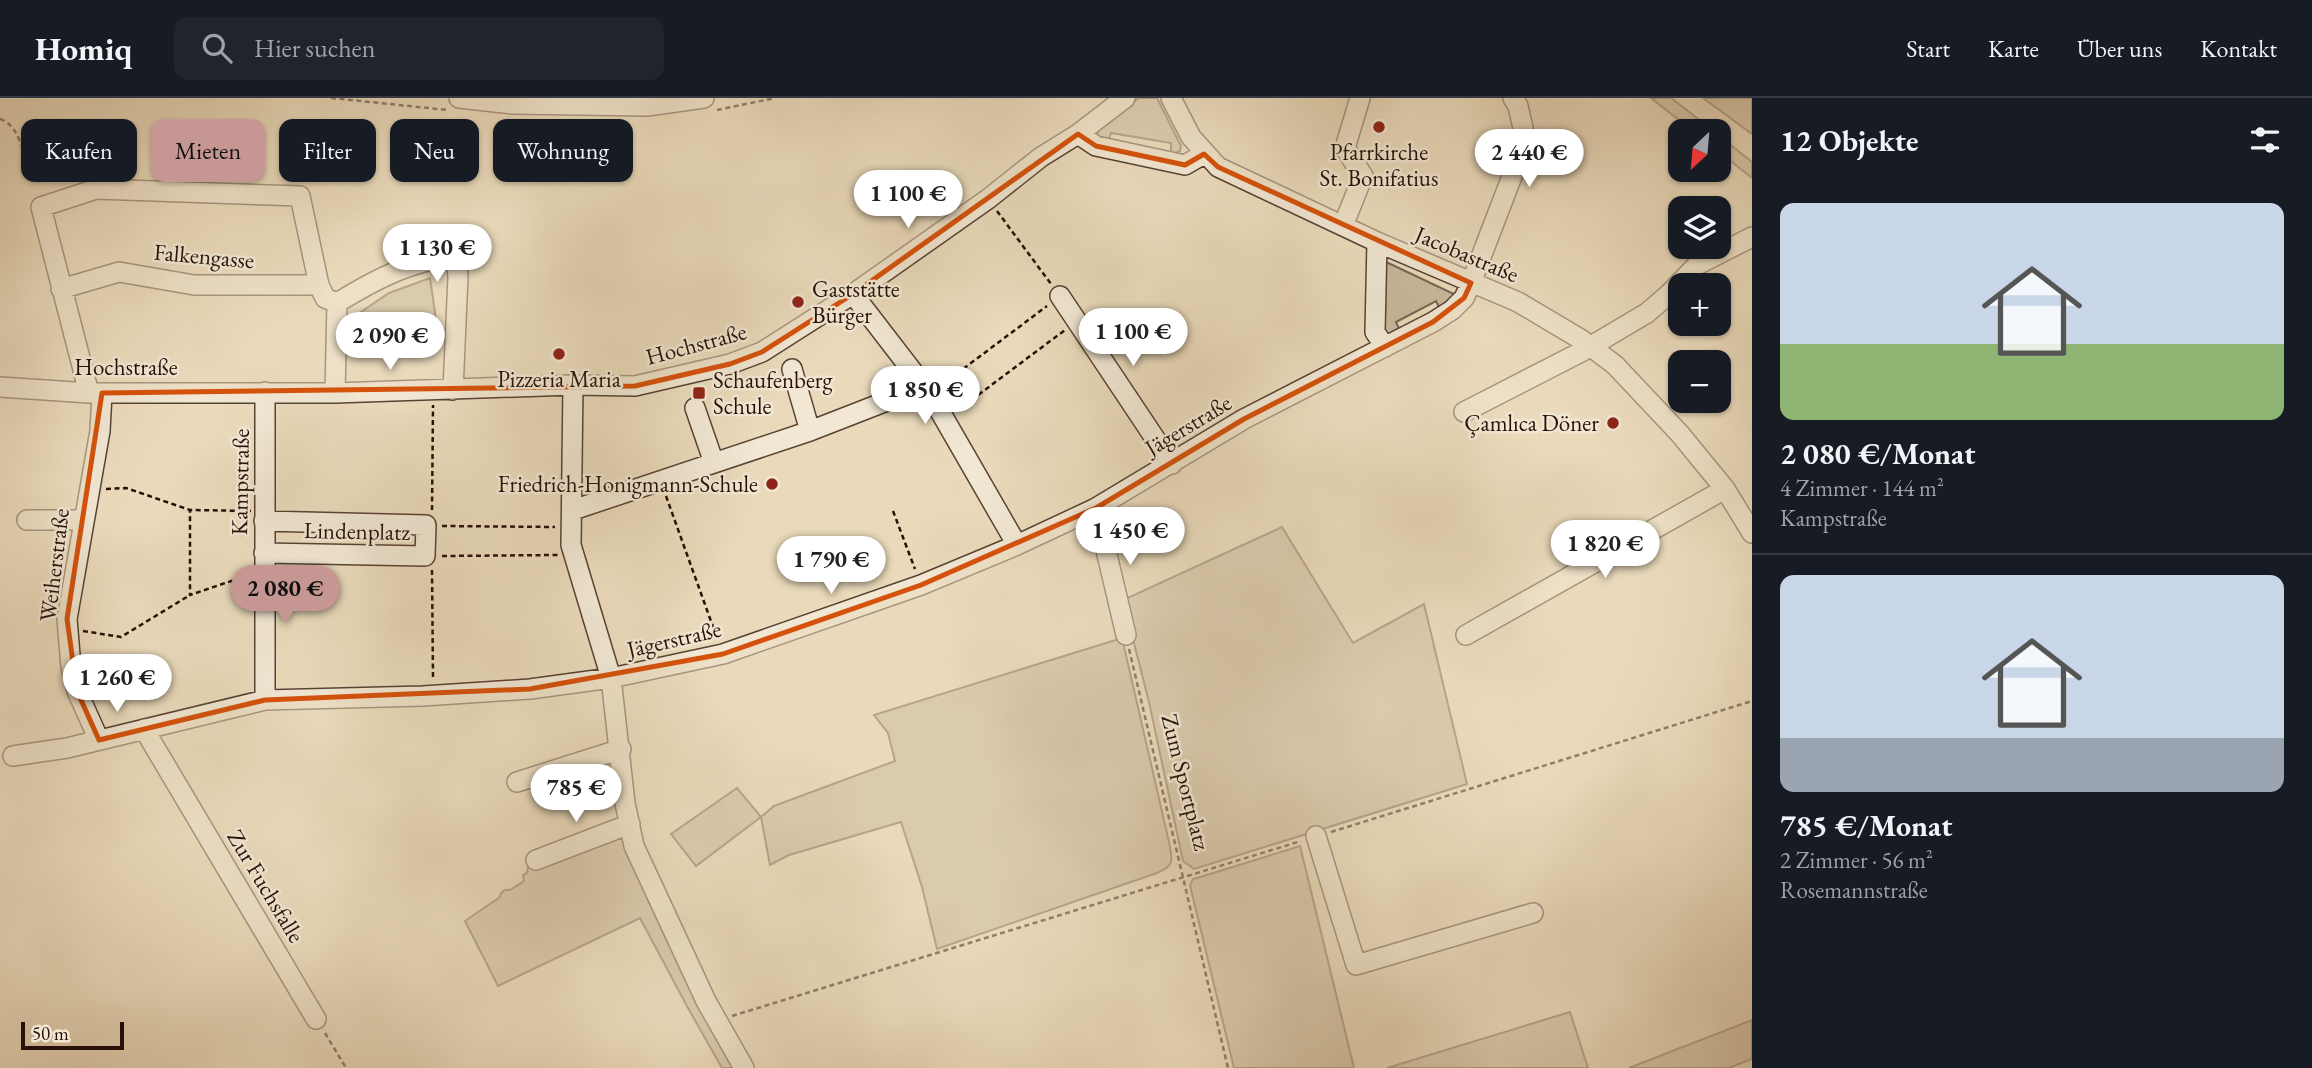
<!DOCTYPE html>
<html lang="de">
<meta charset="utf-8">
<style>
:root{--surface:#171b24;--page:#20242c;--text:#f1f3f6;--muted:#9ea1a6;--line:#363941;--accent:#c59692}
body{margin:0;font-family:"EB Garamond",serif;background:var(--page);color:var(--text);height:100vh;display:flex;flex-direction:column;font-size:26px;white-space:nowrap}
*{box-sizing:border-box;margin:0}
p{font-size:23px;color:var(--muted)}
.icon{flex:none;width:38px;height:38px;fill:none;stroke:currentColor;stroke-width:2;stroke-linecap:round;stroke-linejoin:round}
.map{position:relative;flex:1;overflow:hidden}
.details{display:flex;flex-direction:column;background:var(--surface);width:560px}
.details>*{flex:none}
.guide{position:absolute;left:21px;top:21px;width:665px;height:63px;display:flex;gap:14px}
.needle{width:46px;rotate:206deg}
.tools{position:absolute;left:1668px;top:21px;display:grid;gap:14px}
.tools a{display:grid;place-items:center;width:63px;height:63px;border-radius:14px;background:var(--surface);box-shadow:0 2px 5px #0004;font-size:35px}
.scale{position:absolute;left:21px;bottom:18px;width:103px;box-sizing:border-box;padding-left:7px;border:4px solid #271007;border-top:0;font-size:19px;line-height:24px;white-space:nowrap;color:#271007;-webkit-text-stroke:5px #f1e7d3;paint-order:stroke}
.price{position:absolute;translate:-50% -60px;padding:0 16px;border-radius:24px;background:#fff;color:#222;font-size:23px;line-height:46px;filter:drop-shadow(0 2px 4px #0008)}
.price::after{content:'';position:absolute;left:50%;top:42px;width:21px;height:16px;margin-left:-10px;background:inherit;clip-path:polygon(0 0,100% 0,50% 100%)}
.price.current{background:var(--accent);color:#111}
ul{padding:0;list-style:none}
li{display:grid;align-content:center;gap:14px;height:371px;padding:0 28px}
li+li{border-top:2px solid var(--line)}
li span{display:grid;place-items:center;height:217px;border-radius:14px;color:#555}
li>.icon{margin-inline-start:auto}
span .icon{width:126px;height:126px;fill:#fffc;stroke-width:1}
li b{font-size:30px}
h2{display:flex;justify-content:space-between;align-items:center;height:84px;padding:0 28px;font-size:30px}
.tag{padding:0 24px;border-radius:14px;background:var(--surface);box-shadow:0 2px 5px #0004;font-size:24px;line-height:63px}
.tag.current{background:var(--accent);color:#111}
header{display:flex;align-items:center;gap:42px;box-sizing:border-box;height:98px;padding:0 35px;background:var(--surface);border-bottom:2px solid var(--line)}
header strong{font-size:33px}
nav{display:flex;gap:38px;margin-inline-start:auto;font-size:24px}
.search{width:490px;height:63px;background:var(--page);display:flex;align-items:center;gap:18px;box-sizing:border-box;padding:0 24px;border-radius:14px;color:var(--muted);font-size:26px}
main{display:flex;flex:1;min-height:0}
.map>svg:first-child{display:block}
.green{fill:#c9b89c;stroke:#786452;stroke-width:2}
.lines{fill:none;stroke-linecap:round;stroke-linejoin:round}
.minor-casing{stroke:#584234;stroke-width:22}
.path{stroke:#271007;stroke-width:2.5;stroke-dasharray:5 3.5;stroke-linecap:butt}
.minor{stroke:#f1e7d3;stroke-width:19}
.marked{fill:none;stroke:#d5520c;stroke-width:5;stroke-linejoin:round}
.poi-dot{fill:#8f2418;stroke:#f1e7d3;stroke-width:2.5}
.labels{text-anchor:middle;dominant-baseline:central;stroke-width:5;stroke-linejoin:round;paint-order:stroke}
.poi-label{font-size:23px;fill:#271007;stroke:#f1e7d3}
.street-label{font-size:23px;fill:#271007;stroke:#f1e7d3}
</style>
<header>
<strong>Homiq</strong>
<div class="search"><svg class="icon" aria-label="search" viewBox="0 0 24 24"><circle cx="10" cy="10" r="6"/><path d="M15 15l6 6"/></svg>Hier suchen</div>
<nav><a>Start</a><a>Karte</a><a>Über uns</a><a>Kontakt</a></nav>
</header>
<main>
<div class="map">
<svg width="1752" height="970" viewBox="0 0 1752 970">
<rect width="100%" height="100%" fill="#eadabb"/>
<filter id="stains"><feTurbulence type="fractalNoise" baseFrequency=".00286" numOctaves="4"/><feColorMatrix values="0 0 0 0 .2 0 0 0 0 .09 0 0 0 0 .02 0 0 0 .5 -.17"/></filter>
<radialGradient id="worn" r=".72"><stop offset=".6" stop-color="#630" stop-opacity="0"/><stop offset="1" stop-color="#630" stop-opacity=".3"/></radialGradient>
<path class="green" d="M1139,0H1157L1181,48L1180,53L1171,57V45L1111,35L1108,44L1097,38C1097,22 1126,9 1139,0Z
M1651,0H1671L1714,33H1693Z
M1703,0H1752V36Z
M1718,37L1752,64V80L1719,54Z
M1384,163L1454,196L1453,204L1442,215L1436,203L1396,224L1401,235L1388,241L1384,233Z
M430,180L437,229L406,233L359,232L358,216L389,195Z
M1282,429L1353,545L1424,506L1467,686L1194,771L1183,763L1149,604L1123,502Z
M1122,540L1169,744C1172,762 1176,767 1157,775L937,851L922,789L901,724L789,757L770,767L761,719L696,768L671,736L737,690L761,719L774,708L895,663L888,635L874,617Z
M623,738L737,970H722L688,910L640,820L498,888L465,823L500,799L501,795L505,792H510L524,783L523,777L527,775L528,769Z
M1300,748L1354,970H1234L1190,787L1193,781L1197,780Z
M1570,914L1588,970H1387Z
M1752,922V961L1729,970H1629Z"/>
<g class="lines">
<g class="minor-casing">
<path id="minor" d="M459,0L512,6L647,8L704,0
M1171,0L1191,39L1218,69L1377,144L1518,204L1582,242L1615,267L1680,336L1725,391L1752,435
M1078,36L1096,48L1185,67L1204,56
M1343,128L1363,78L1345,50L1360,0
M1377,144L1375,234L1385,249
M61,191L119,174L194,187H319L325,200L337,205
M853,196L930,296L1017,447
M1060,198L1172,366
M337,205C374,182 412,162 456,158L458,179L453,292
M792,271L810,333
M573,287L571,447L611,580L625,705L634,748L706,903L744,970
M0,289L89,295H335L573,287L635,288L730,266L762,254L853,196L988,101L1041,59L1078,36L1125,0
M89,295L41,109L96,91L300,98L319,187
M335,295L337,205
M695,310L714,365
M1464,314L1581,254L1647,215L1669,196L1697,167L1752,139
M1096,410L1126,537
M573,412L810,333L923,289
M27,422H83
M264,455L425,458L426,427L264,423
M1466,537L1725,391
M265,602V294
M144,631L316,921
M99,642L77,593L71,569L67,521L100,333L102,295
M13,658L67,650L265,602L423,598L530,591L611,580L723,556L921,487L1017,447L1096,410L1244,321L1433,224L1452,212L1464,200L1471,185L1516,68L1523,30L1518,8L1513,0
M517,684L621,651
M1316,738L1356,867L1533,815
M536,762L630,726"/>
</g>
<path class="path" d="M331,0L448,12
M717,12L775,0
M0,21C15,26 18,40 24,53
M997,113L1051,186
M943,286L1047,208
M958,312L1065,232
M106,391L126,390L190,412
M666,398L717,540
M432,412L433,307
M893,413L915,471
M442,428L555,429
M442,458L558,457
M432,472L433,580
M249,477L190,497V412L251,413
M83,533L121,539L190,497
M1129,551L1228,970
M1331,734L1752,603
M732,918L1301,743
M325,935L346,970"/>
<use href="#minor" class="minor"/>
</g>
<path d="M0 0H1752V970H0ZM1078,36L1096,48L1185,67L1204,56L1218,69L1471,185L1464,200L1433,224L1244,321L1096,410L921,487L723,556L530,591L265,602L99,642L77,593L67,521L102,295L635,288L730,266L762,254L853,196Z" fill="#eadabb" fill-opacity=".55" fill-rule="evenodd"/>
<path class="marked" d="M1078,36L1096,48L1185,67L1204,56L1218,69L1471,185L1464,200L1433,224L1244,321L1096,410L921,487L723,556L530,591L265,602L99,642L77,593L67,521L102,295L635,288L730,266L762,254L853,196Z"/>
<g class="poi-dot">
<circle cx="1379" cy="29" r="7"/>
<circle cx="798" cy="204" r="7"/>
<circle cx="559" cy="256" r="7"/>
<rect x="692" y="288" width="14" height="14" rx="3.5"/>
<circle cx="1613" cy="325" r="7"/>
<circle cx="772" cy="386" r="7"/>
</g>
<g class="labels">
<g class="poi-label">
<text x="1379" y="54">Pfarrkirche<tspan x="1379" dy="26">St. Bonifatius</tspan></text>
<text x="812" y="191" text-anchor="start">Gaststätte<tspan x="812" dy="26">Bürger</tspan></text>
<text x="559" y="281">Pizzeria Maria</text>
<text x="713" y="282" text-anchor="start">Schaufenberg<tspan x="713" dy="26">Schule</tspan></text>
<text x="1599" y="325" text-anchor="end">Çamlıca Döner</text>
<text x="758" y="386" text-anchor="end">Friedrich-Honigmann-Schule</text>
</g>
<g class="street-label">
<text transform="translate(1467 156) rotate(23)">Jacobastraße</text>
<text transform="translate(204 158) rotate(5)">Falkengasse</text>
<text transform="translate(696 246) rotate(-15)">Hochstraße</text>
<text x="126" y="269">Hochstraße</text>
<text transform="translate(1188 327) rotate(-31)">Jägerstraße</text>
<text transform="translate(240 384) rotate(-89)">Kampstraße</text>
<text transform="translate(357 433) rotate(1)">Lindenplatz</text>
<text transform="translate(54 467) rotate(-83)">Weiherstraße</text>
<text transform="translate(674 541) rotate(-13)">Jägerstraße</text>
<text transform="translate(1186 684) rotate(76)">Zum Sportplatz</text>
<text transform="translate(266 788) rotate(59)">Zur Fuchsfalle</text>
</g>
</g>
<rect width="100%" height="100%" filter="url(#stains)"/>
<rect width="100%" height="100%" fill="url(#worn)"/>
</svg>
<div class="tools">
<a><svg class="needle" viewBox="-14 -14 28 28"><path d="M0-13l5 13h-10z" fill="#e53935"/><path d="M0 13l5-13h-10z" fill="#9ea1a6"/></svg></a>
<a><svg class="icon" aria-label="layers" viewBox="0 0 24 24"><path d="M12 4l9 5-9 5-9-5zM3 14l9 5 9-5"/></svg></a>
<a>+</a>
<a>−</a>
</div>
<div class="scale">50 m</div>
<b class="price" style="left:1529px;top:91px">2 440 €</b>
<b class="price" style="left:908px;top:132px">1 100 €</b>
<b class="price" style="left:437px;top:186px">1 130 €</b>
<b class="price" style="left:1133px;top:270px">1 100 €</b>
<b class="price" style="left:390px;top:274px">2 090 €</b>
<b class="price" style="left:925px;top:328px">1 850 €</b>
<b class="price" style="left:1130px;top:469px">1 450 €</b>
<b class="price" style="left:1605px;top:482px">1 820 €</b>
<b class="price" style="left:831px;top:498px">1 790 €</b>
<b class="price current" style="left:285px;top:527px">2 080 €</b>
<b class="price" style="left:117px;top:616px">1 260 €</b>
<b class="price" style="left:576px;top:726px">785 €</b>
<div class="guide">
<a class="tag">Kaufen</a>
<a class="tag current">Mieten</a>
<a class="tag">Filter</a>
<a class="tag">Neu</a>
<a class="tag">Wohnung</a>
</div>
</div>
<section class="details">
<h2>12 Objekte<svg class="icon" aria-label="filters" viewBox="0 0 24 24"><path d="M4 7h16M4 17h16"/><circle cx="9" cy="7" r="2"/><circle cx="15" cy="17" r="2"/></svg></h2>
<ul>
<li><span style="background:linear-gradient(#c9d6e8 65%,#8fb573 0)"><svg class="icon" aria-label="home" viewBox="0 0 24 24"><path d="M3 11l9-7 9 7M6 9v11h12V9"/></svg></span><div><b>2 080 €/Monat</b><p>4 Zimmer · 144 m²</p><p>Kampstraße</p></div></li>
<li><span style="background:linear-gradient(#c9d6e8 75%,#9aa5b1 0)"><svg class="icon" aria-label="home" viewBox="0 0 24 24"><path d="M3 11l9-7 9 7M6 9v11h12V9"/></svg></span><div><b>785 €/Monat</b><p>2 Zimmer · 56 m²</p><p>Rosemannstraße</p></div></li>
</ul>
</section>
</main>
